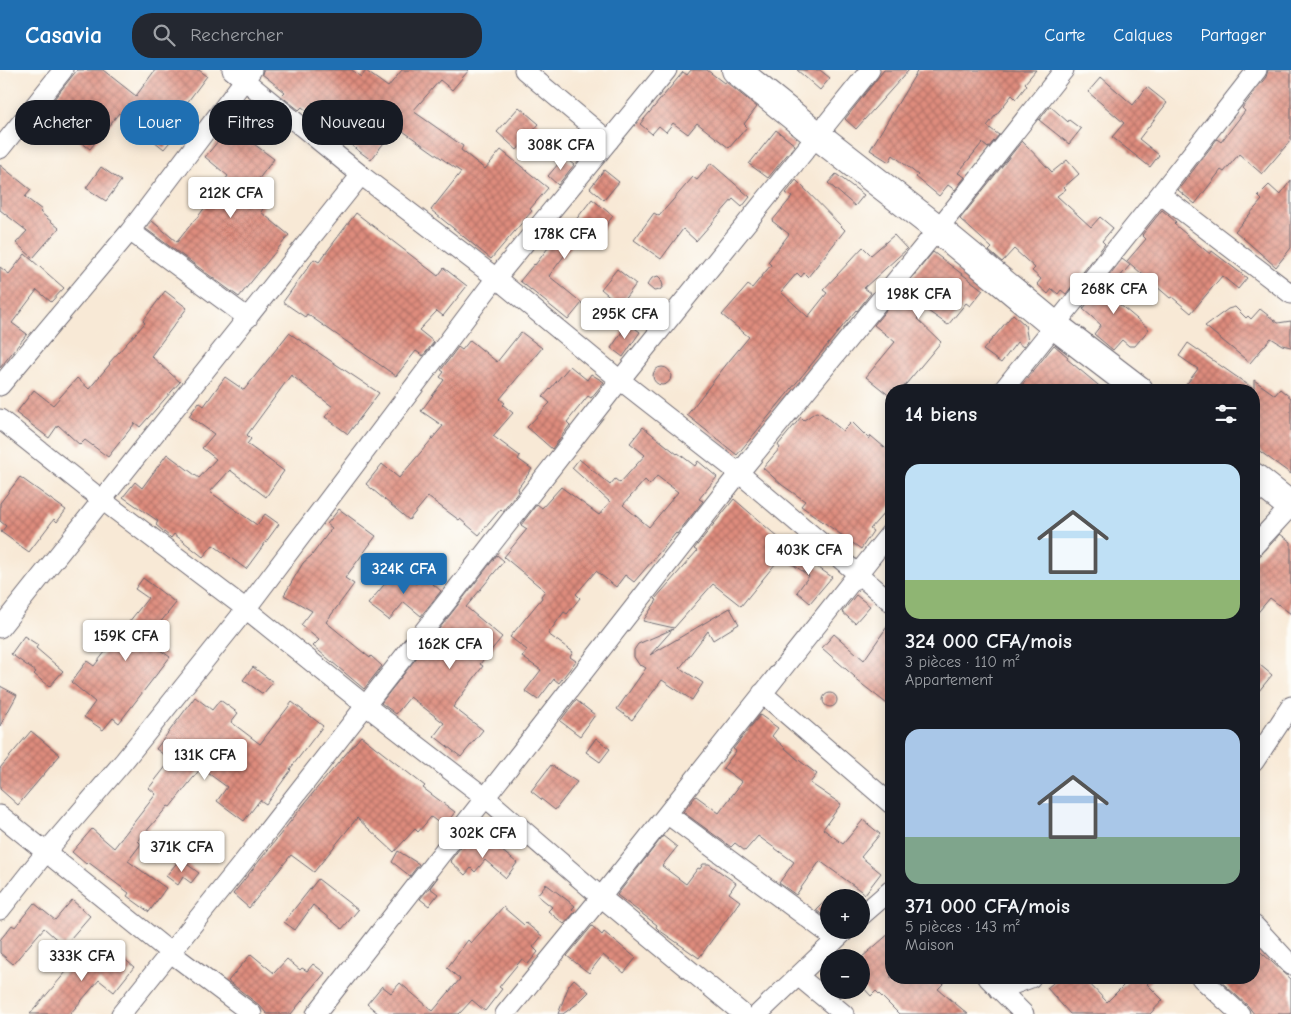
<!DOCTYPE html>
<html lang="fr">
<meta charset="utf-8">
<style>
:root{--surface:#171b24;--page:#242831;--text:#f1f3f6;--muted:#9ea1a6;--accent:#1f6fb2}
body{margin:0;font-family:"Comic Neue",sans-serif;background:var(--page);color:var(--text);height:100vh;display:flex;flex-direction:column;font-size:19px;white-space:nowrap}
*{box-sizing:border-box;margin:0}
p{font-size:16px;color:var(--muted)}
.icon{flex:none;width:28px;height:28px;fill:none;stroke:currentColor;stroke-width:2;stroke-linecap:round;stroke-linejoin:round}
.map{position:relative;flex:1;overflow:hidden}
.drawer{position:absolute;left:885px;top:314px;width:375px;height:600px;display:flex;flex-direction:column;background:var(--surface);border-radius:20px;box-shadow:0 2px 12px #0003}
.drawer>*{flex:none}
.guide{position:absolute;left:15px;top:30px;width:475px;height:45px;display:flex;gap:10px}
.fabs{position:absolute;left:820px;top:819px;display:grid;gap:10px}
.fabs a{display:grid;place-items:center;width:50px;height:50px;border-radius:50%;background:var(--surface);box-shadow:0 2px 12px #0003;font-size:25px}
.price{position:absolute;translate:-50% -42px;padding:0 11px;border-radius:5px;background:#fff;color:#222;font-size:16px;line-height:32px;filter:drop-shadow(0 1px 2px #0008)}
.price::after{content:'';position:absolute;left:50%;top:30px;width:15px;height:11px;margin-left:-8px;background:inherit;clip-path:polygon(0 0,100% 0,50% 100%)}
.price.on{background:var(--accent);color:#fff}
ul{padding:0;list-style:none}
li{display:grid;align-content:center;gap:10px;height:265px;padding:0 20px}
li span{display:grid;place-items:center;height:155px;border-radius:15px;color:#555}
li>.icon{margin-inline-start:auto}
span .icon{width:90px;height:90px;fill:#fffc;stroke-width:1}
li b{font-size:21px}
h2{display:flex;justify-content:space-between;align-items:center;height:60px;padding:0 20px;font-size:21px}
.tag{padding:0 18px;border-radius:20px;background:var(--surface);box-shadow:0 2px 12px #0003;font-size:18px;line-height:45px}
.tag.on{background:var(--accent);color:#fff}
header{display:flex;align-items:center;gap:30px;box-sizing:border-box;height:70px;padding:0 25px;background:var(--accent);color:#fff}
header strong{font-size:24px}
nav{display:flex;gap:28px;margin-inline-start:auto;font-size:18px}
.search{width:350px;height:45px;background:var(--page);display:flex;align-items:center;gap:12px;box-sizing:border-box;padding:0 18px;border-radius:20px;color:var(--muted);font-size:19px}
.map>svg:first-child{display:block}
.building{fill:url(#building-cross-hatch);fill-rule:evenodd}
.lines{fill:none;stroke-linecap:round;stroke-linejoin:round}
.minor-casing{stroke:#6d6871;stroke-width:21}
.trunk-casing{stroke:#6d6871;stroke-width:30}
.minor{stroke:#fff;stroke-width:19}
.trunk{stroke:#fff;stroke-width:28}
</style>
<header>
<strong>Casavia</strong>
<div class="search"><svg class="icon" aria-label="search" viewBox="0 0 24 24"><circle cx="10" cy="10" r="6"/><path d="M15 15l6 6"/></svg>Rechercher</div>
<nav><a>Carte</a><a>Calques</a><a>Partager</a></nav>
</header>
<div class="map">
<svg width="1291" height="944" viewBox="0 0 1291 944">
<defs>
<pattern id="building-cross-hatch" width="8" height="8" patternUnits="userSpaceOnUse" patternTransform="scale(1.25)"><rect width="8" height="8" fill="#de8c7d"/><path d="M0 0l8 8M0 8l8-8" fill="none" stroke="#b47268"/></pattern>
</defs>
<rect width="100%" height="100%" fill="#fdfcf7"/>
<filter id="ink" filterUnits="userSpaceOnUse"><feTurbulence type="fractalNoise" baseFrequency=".02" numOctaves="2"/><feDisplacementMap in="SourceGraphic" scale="10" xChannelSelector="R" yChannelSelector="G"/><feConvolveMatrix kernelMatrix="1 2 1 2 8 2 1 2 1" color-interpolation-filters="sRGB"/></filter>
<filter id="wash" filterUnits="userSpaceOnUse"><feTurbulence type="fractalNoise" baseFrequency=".0096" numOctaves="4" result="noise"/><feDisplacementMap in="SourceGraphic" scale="20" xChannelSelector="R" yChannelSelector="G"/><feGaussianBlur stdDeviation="1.12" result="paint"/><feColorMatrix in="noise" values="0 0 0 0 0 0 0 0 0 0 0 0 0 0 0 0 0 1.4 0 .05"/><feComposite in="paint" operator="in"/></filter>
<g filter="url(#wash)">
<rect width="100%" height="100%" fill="#f8e9d6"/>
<g id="blocks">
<path class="building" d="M77,0H103L136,26L155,0H199L207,6L171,54L179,61L164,79L119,43L90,79L43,43Z
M263,0H352L361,7L366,1L388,17L402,0H469L452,20L440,10L413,41L463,76L461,80L485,99L501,80L548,118L530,139L532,141L491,189L431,140L461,102L400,59L395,65L392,62L371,90L348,73L360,57L340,40L328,55L320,49L319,51L302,37L299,40L281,26L285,22L262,4Z
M691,0H707L724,13L726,12L757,37L744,54L747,57L729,78L697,53L688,64L673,53L666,62L659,56L652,64L640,54L683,2L687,5Z
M797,0H820L830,8L820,20Z
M884,0H909L856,59L845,49Z
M918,0H1036L1025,13L1027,15L1016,29L1012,25L987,56L999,65L988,78L982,73L958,103L965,107L955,120L948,115L939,126L916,107L918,105L893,85L889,92L870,80Z
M1268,0H1291V70L1262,104L1239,84L1224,102L1221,100L1195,134L1178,120L1217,69L1221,72L1245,41L1242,38L1266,7Z
M1101,7L1133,35L1147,17L1167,33L1139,69L1159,85L1150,97L1112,67L1124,53L1088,22Z
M1050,36L1068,52L1069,50L1081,59L1069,74L1039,50Z
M519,37L539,54L517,80L497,62Z
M233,53L256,72L254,74L274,89L248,123L264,137L261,142L289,165L239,227L146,159L152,151L177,172L196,148H197L228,106L205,87Z
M776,60L795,75L768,108L749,94Z
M1022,71L1052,102L1067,90L1079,104L1064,117L1066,119L1057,126L1091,157L1100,147L1113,158L1102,171L1105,174L1066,224L1061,220L1058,224L1052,219L1048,224L1037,214L1041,209L1032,201L1035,198L1014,179L1002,192L989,181L992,178L960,149Z
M564,87L574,95L558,115L548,106Z
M711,93L750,127L742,137L733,129L696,171L683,159L661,189L634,170L654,143L659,146L693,107L697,110Z
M0,95L31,120L25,127L42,140L40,142L59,158L33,188L16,173L27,161L0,140Z
M101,97L121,111L106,131L86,118Z
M604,100L619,112L604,130L590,118Z
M836,104L864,125L855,136L828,113Z
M796,110L845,160L808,207L804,203L801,207L797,203L781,222L808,247L827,223L823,220L863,177L871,185L894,165L907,179L864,218L871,223L857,241L856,240L737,385L687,345L729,291L749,267L722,245L748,215L752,218L771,195L768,192L789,164L772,151L792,127L786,123Z
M1291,110V178L1276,197L1235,161L1262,130L1258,126L1269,115L1280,125Z
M592,129L613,146L594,171L582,162L549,206L582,233L568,250L520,211L534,194L535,195L564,157L568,160Z
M1162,140L1176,152L1174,154L1210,184L1212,181L1247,208L1238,219L1222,206L1191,243L1172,227L1170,228L1127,191L1146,169L1142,165Z
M356,143L438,206L444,198L467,216L443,246L437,241L419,260L434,272L423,286L416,281L396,306L307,244L305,247L283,232L314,189L319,192Z
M933,182L983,220L970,236L966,233L948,255L925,239L917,249L941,272L901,320H891V327L866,307L895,272L874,255Z
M25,184L64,218L51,232L37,220L12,253L27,264L0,298V197L9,204Z
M1122,189L1130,195L1106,223L1149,259L1135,276H1129L1122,270L1113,280L1094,264L1101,255L1083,239Z
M617,199L636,214L620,235L601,219Z
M658,206L661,209L663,216L660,220L654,221L647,215L652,208Z
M165,221L187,238L151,286L180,312L140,357L135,353L108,387L85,370L80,375L58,355L49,368L16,343L34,320L53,335L77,308L89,319L110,294L109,293L145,253L143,251Z
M1235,237L1246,248L1248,246L1251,249L1260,239L1278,253L1291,251V277L1282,275L1271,268L1250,293L1205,256L1228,239Z
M1013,244L1025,255L1028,271L1023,277L1017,272L1001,293L983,280Z
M628,253L640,262L623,287L611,278Z
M521,262L542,278L500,329L505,333L503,335L513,343L493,366L520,386L518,389L532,399L518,418L519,421L503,441L501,439L479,465L460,449L459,450L428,427L409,450L366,414L382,394L399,408L443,356L421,341L444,310L440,307L444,302L441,300L458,277L462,280L470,270L497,292Z
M289,263L379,323L348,364L325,347L333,337L291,305L247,365L251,369L247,374L284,401L266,427L230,400L210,422L257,455L265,444L279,454L246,499L213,475L203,487L174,464L171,468L170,467L156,455L158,451L123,427L135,412L142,418L167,384L199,408L216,389L202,378L214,364L189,346L199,332L204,336L225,307L244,320Z
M1188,273L1254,319V310L1275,325L1280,319L1291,328V404L1254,377V320H1182L1198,299L1179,286Z
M1054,275L1068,287L1067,289L1104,320H1018Z
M570,296L587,310L591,304L604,312L591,328L588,326L567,352L570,355L552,379L527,357L550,333L543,327Z
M653 306a9 9 0 1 1 18 0a9 9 0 1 1-18 0Z
M816,342L821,343L843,361L852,352L869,369L871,366L891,383V435L870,459L873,461L861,479L801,436L805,431L782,415L763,398L780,378L778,375L801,347L804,350Z
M643,357L677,384L678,383L695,396L698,391L717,407L699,429L703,431L677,464L676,463L634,512L625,505L616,517L596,501L576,524L580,528L567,544L564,542L548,564L573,582L570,587L576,591L559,613L554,609L538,630L525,621L541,600L522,587L527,580L510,567L542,528L541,526L545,521L504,487L527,459L521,455L537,434L542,438L561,417L599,445L610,432L572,398L579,389L610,415L615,409L620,413L645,385L630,373ZM657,406L678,422L649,457L623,435L645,410L650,415Z
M20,407L66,440L57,452L54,449L29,482L1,462L6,456L0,451V433Z
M734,429L780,469L779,470L789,477L741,536L713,514L674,558L643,551L657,530L655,529L697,481L694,479Z
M339,439L376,466L345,508L354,514L326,552L370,588L371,586L382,596L364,619L313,576L319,570L301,555L312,541L284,525L303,493L312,485L332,458L327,454Z
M1280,464L1291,472V544L1270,528L1254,547V490L1262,484Z
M791,479L832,507L810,533L797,522L809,506L784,488Z
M497,485L504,491L466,537L502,567L480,594L483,596L453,637L483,660L461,687L434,666L444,653L410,627L396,644L381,633Z
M398,498L416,514L424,506L441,521L421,546L404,532L389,550L368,534Z
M143,508L176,533L146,570L170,587L119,653L113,648L103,660L84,647L95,632L71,612L87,591L94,596L148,528L135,519Z
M856,525L870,536L855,553L842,542Z
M730,538L739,554L713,570L708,561L680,598L703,613L692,630L662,610L632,650L617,639L646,598L641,595L640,596L634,587V580L638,574L673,559L650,585Z
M891,551V637L854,608L855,607L822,578L834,564L864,590Z
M24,566L38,575L36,578L63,601L49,617L34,604L36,602L11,584Z
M1254,590L1272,605L1254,627Z
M253,597L273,612L263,624L243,610Z
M0,616L17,625L0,656Z
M823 630a7 7 0 1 1 14 0a7 7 0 1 1-14 0Z
M195,627L212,640L220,630L238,643L231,652L260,674L292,632L323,656L290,699L291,700L266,734L260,730L244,751L217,731L227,717L201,698L170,737L168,736L138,771L141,774L128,791L166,818L149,842L127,826L129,823L88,792L86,794L72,782L92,759L114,778L156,724L149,718L171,690L156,679Z
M576,630L595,645L580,666L560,651Z
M760,645L778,658L772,666L796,688L817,704L810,713L841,734L823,759L843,774L863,750L880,764L861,787L881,803L865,824L820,791L796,825L779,813L794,792L758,766L745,781L735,773L731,777L683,742L696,726L719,743L742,712L723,698L736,681L733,679Z
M31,661L60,685L18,735L0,719V698Z
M361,666L425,716L423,718L455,742L444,757L431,747L418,762L415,759L394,782L357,748L314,802L291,785L249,838L233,824L317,718Z
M596,668L610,679L600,692L586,682Z
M551,695L577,712L555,740L531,721Z
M663,766L677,777L662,796L686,814L698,798L700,799L703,794H709L736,813L729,823L740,831L699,888L659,860L656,857L657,855L617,825Z
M466,770L484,782L490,771L517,793L506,808L485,790L475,802L471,798L465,805L450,791Z
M398,781L419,794L410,806L392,792Z
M180,789L199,803L191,813L183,807L178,815L166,806Z
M438,807L430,818L438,824L429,836L420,829Z
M318,809L358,840L342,859L313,835L295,860L284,852Z
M546,814L575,836L572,839L575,842L564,854L548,841L552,837L537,825Z
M829,827V850L816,840Z
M72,830L90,846L64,876L44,858L13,894L0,883V870L12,855L15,857L34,833L55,850Z
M503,837L524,855L526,853L542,866L533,877L538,882L528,894L522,889L499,917L502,919L485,941L472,930L459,944H379L367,934L382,916L391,923L400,913L433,941L460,909L447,898L468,870L471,873Z
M592,856L602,865L604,862L636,888L624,903L603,885L589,903L567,886Z
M891,862V908H949L938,919L968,944H899L876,921L871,926L861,915V888Z
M73,875L103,899L117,883L134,897L114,922L99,910L70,944H30L72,895L63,888Z
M1254,876L1291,909V944H1254L1248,936L1217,908H1254Z
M251,884L274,903L287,889L300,900L302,898L307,901L313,894L325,903L291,944H267L259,935L228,911Z
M1059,908H1084L1107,932L1131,908H1153L1147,914L1163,930L1150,944H1070L1047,918Z
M574,909L589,922L578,933L563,944H558L569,915Z"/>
</g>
</g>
<g filter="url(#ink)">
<use href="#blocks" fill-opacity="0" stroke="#6d6871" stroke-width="1"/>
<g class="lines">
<g class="minor-casing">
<path id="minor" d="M232,0L361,105L496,208L620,310L739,403L891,532
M524,0L609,71
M0,79L63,0
M1160,124L1291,224
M130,161L248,248
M0,316L130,161L252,0
M1003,320L1160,124L1257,0
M0,349L102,430L246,539L365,635L486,728L601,827L743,944
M1254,476L1291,436
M0,558L361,105
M762,623L891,734
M1254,692L1291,636
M667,744L836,869
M0,745L171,883L252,944
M0,840L46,782L124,691L246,539L496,208L667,0
M861,846L891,820
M1254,855L1291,895
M798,906L844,944
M988,908L1024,944
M1201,908L1240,944
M999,920L1031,908
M121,944L244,791L620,310L870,0
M316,944L739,403L938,159L1064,0
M505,944L601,827L891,462
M758,944L845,861"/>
</g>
<g class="trunk-casing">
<path id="trunk" d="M736,0L818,66L938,159L1054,255L1139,320
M1254,407L1291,436"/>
</g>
<use href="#minor" class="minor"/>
<use href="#trunk" class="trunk"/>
</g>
</g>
</svg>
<div class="fabs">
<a>+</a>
<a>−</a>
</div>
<b class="price" style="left:561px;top:101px">308K CFA</b>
<b class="price" style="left:231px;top:149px">212K CFA</b>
<b class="price" style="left:565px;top:190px">178K CFA</b>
<b class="price" style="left:1114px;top:245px">268K CFA</b>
<b class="price" style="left:919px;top:250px">198K CFA</b>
<b class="price" style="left:625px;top:270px">295K CFA</b>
<b class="price" style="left:809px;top:506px">403K CFA</b>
<b class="price on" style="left:404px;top:525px">324K CFA</b>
<b class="price" style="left:126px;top:592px">159K CFA</b>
<b class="price" style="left:450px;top:600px">162K CFA</b>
<b class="price" style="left:205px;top:711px">131K CFA</b>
<b class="price" style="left:483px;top:789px">302K CFA</b>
<b class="price" style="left:182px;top:803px">371K CFA</b>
<b class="price" style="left:82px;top:912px">333K CFA</b>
<div class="guide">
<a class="tag">Acheter</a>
<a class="tag on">Louer</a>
<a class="tag">Filtres</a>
<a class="tag">Nouveau</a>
</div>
<section class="drawer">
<h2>14 biens<svg class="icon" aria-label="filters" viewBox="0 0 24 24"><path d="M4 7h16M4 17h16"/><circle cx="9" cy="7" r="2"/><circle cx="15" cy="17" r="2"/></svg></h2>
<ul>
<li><span style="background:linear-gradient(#bfe0f5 75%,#8fb573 0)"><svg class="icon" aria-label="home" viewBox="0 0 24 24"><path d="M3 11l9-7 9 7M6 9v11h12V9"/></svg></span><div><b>324 000 CFA/mois</b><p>3 pièces · 110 m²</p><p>Appartement</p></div></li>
<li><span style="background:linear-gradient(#a9c7e8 70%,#7fa58c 0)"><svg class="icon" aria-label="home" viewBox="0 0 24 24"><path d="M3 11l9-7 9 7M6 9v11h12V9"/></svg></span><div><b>371 000 CFA/mois</b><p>5 pièces · 143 m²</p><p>Maison</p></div></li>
</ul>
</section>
</div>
